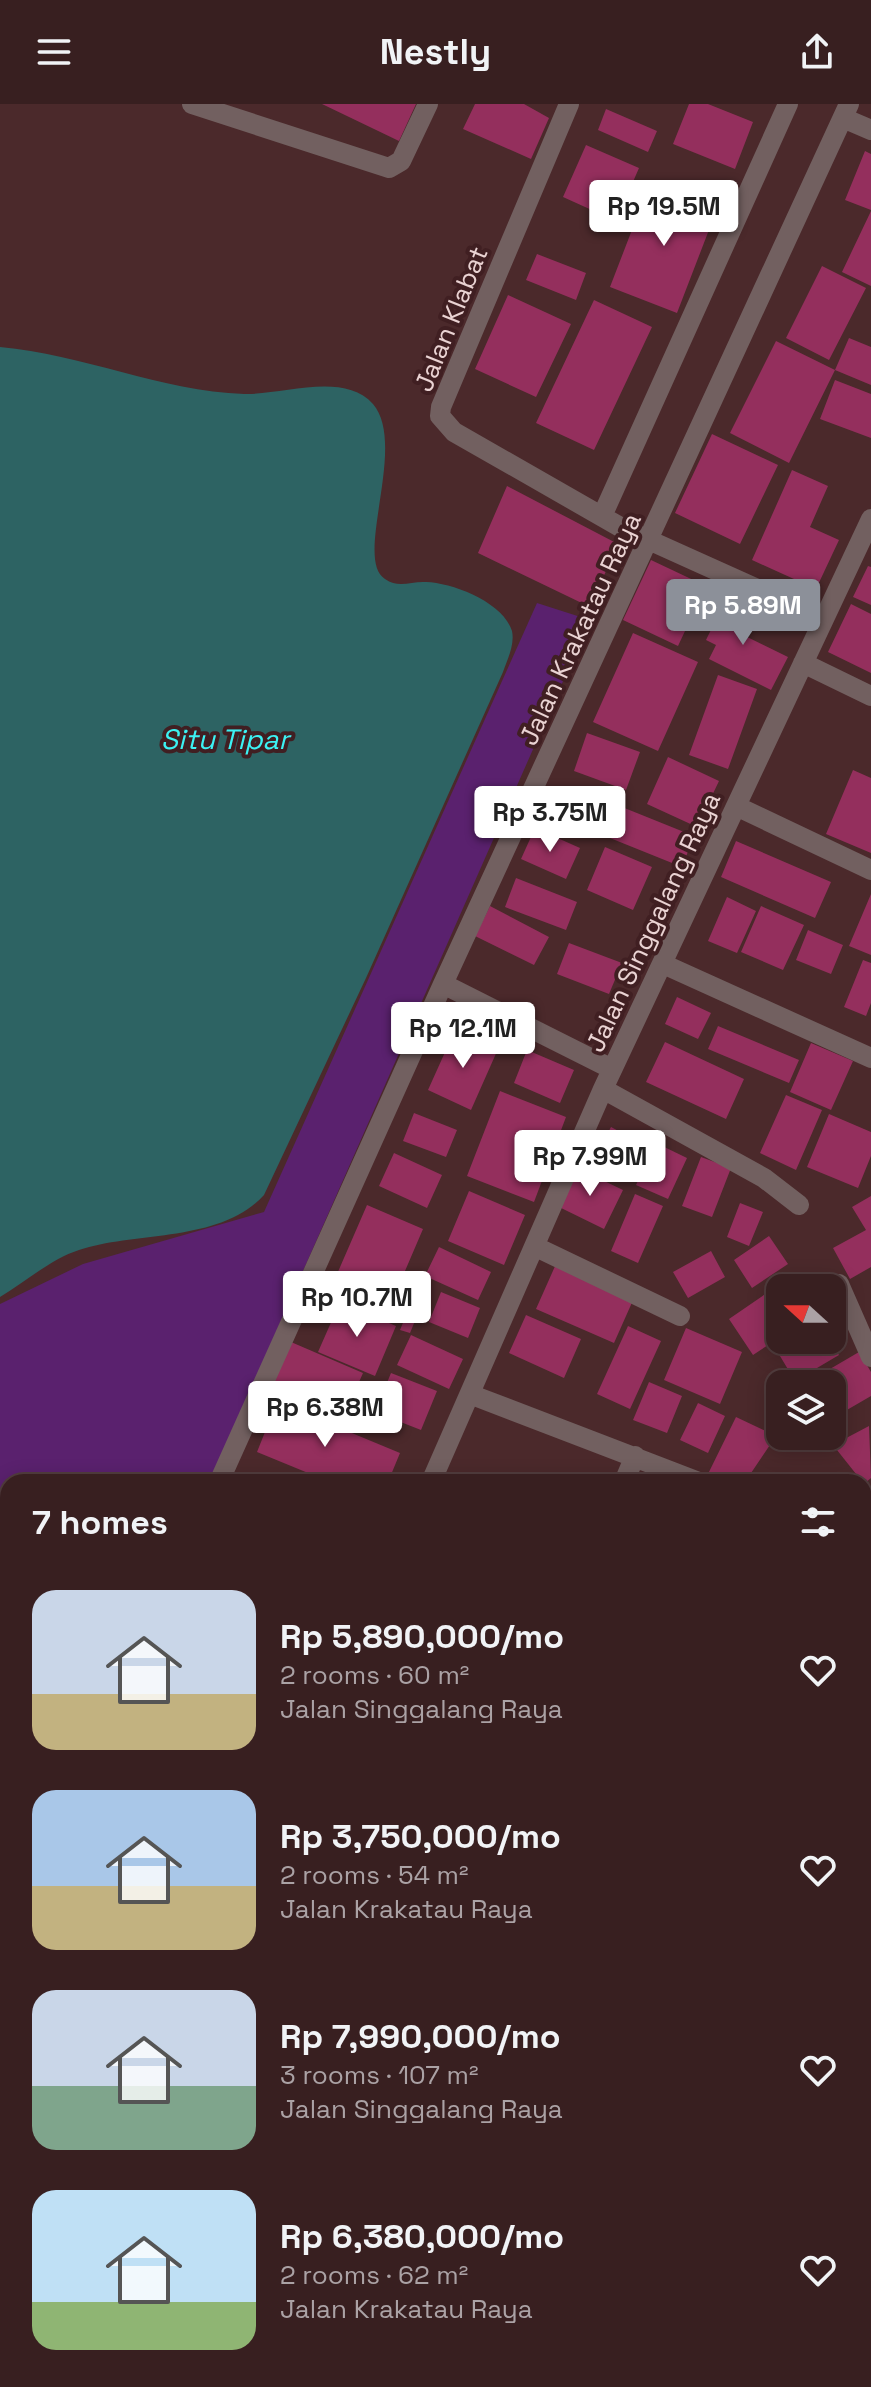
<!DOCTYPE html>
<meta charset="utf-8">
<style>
:root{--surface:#381f20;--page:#432c2d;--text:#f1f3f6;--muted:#aba2a5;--line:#523d3e;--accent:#8c9099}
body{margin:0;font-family:"Space Grotesk",sans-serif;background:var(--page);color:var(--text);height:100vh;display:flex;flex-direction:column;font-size:30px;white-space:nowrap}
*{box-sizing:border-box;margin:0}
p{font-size:26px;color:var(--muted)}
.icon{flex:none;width:44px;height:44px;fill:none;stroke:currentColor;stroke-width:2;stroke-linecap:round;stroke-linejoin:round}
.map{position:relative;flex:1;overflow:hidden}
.sheet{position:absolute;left:0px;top:1370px;width:872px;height:914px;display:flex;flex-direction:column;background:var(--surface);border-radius:24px 24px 0 0;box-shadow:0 4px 20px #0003,0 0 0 2px var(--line)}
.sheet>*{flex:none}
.needle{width:52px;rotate:291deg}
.controls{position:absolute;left:766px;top:1170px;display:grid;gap:16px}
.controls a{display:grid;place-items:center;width:80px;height:80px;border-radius:16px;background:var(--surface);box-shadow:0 4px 20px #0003,0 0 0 2px var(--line);font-size:40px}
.price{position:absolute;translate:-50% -68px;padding:0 18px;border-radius:8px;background:#fff;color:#222;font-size:26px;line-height:52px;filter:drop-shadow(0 2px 4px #0008)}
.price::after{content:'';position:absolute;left:50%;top:48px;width:24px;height:18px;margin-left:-12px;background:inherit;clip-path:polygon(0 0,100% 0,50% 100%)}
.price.on{background:var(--accent);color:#fff}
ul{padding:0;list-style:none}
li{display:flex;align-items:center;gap:24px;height:200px;padding:0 32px}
li span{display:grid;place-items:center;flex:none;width:224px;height:160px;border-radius:24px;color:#555}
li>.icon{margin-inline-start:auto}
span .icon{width:96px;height:96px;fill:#fffc;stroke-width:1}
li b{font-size:34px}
h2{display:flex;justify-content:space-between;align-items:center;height:96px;padding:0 32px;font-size:34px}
header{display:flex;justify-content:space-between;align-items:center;height:104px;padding:0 32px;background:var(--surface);font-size:36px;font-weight:600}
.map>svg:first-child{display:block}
.green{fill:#5a216e}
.water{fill:#2d6363}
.building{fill:#942f5d}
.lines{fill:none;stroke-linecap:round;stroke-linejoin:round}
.street{stroke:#726060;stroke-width:20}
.labels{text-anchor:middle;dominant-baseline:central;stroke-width:8;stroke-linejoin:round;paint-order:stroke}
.street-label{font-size:26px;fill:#ead3d3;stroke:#401f22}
.water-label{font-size:28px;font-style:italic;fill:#3cf2f3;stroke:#401f22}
</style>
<header><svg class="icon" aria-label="menu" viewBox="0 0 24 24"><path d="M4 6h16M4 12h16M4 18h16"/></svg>Nestly<svg class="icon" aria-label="share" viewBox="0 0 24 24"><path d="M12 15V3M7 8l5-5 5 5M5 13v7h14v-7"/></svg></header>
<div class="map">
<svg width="871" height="2283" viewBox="0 0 871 2283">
<rect width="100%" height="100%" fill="#4b292b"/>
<path class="green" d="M537,499L590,516L210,1378H8V1577L0,1556V1200L83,1160L264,1108Z
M8,1711V2276H452L457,2283H0V1714Z"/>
<path class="water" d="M0,243C82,250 161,287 244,290C282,291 344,267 373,300C408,341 353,455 385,475C399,485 411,477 426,478C453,479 503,498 512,527C515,541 507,556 503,568L366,874L264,1091C220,1139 136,1127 79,1146C51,1155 25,1178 0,1193Z"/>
<path class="building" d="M322,0H416L399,37Z
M475,0H524L549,14L531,55L463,25Z
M689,0H708L753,18L735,65L673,40Z
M606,5L657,27L648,48L598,26Z
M586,41L639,64L616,117L563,93Z
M865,47L871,50V106L845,96Z
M650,79L717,105L677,209L610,183Z
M871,107V182L842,168Z
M537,150L586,169L576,196L526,176Z
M822,162L866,184L829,256L786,234Z
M508,191L571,220L536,293L475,265Z
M594,196L652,223L594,346L536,319Z
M849,234L871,243V281L835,266Z
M776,237L835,266L789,359L730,329Z
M835,276L871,290V334L820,315Z
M712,330L778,361L740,440L675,409Z
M792,366L828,382L810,423L839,436L816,485L752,456Z
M507,382L618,440L590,503L478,449Z
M651,456L706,482L678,542L623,516Z
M868,462L871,463V501L853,493Z
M726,495L755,508L743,531L788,553L771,586L709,555L716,541L706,536Z
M851,500L871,510V569L828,548Z
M633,529L698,558L658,647L593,618Z
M718,571L757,585L728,665L689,651Z
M587,629L640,648L626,686L574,667Z
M668,653L719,677L697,723L647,700Z
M853,666L871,674V749L826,730Z
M622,703L694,732L682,763L610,734Z
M535,724L580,744L566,775L521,755Z
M736,737L831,778L815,814L721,773Z
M605,743L652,763L633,806L587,786Z
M516,774L577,798L566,826L505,803Z
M871,790V851L849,842Z
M727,793L756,807L737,849L708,837Z
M490,802L549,833L534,861L475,832Z
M761,802L804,821L783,866L741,848Z
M808,826L843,841L831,870L796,856Z
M569,839L622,859L609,890L557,870Z
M863,856L871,859V899L866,912L844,903Z
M677,893L711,909L698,935L665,920Z
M718,922L799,956L789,979L708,945Z
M455,926L498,945L471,1006L428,986Z
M665,938L744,975L726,1015L646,978Z
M811,939L853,957L831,1006L790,988Z
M527,946L574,966L560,999L514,979Z
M500,987L566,1013L534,1098L467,1072Z
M786,991L822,1006L796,1066L760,1049Z
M414,1009L457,1026L446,1053L403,1037Z
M829,1010L871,1028V1052L858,1084L807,1063Z
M611,1023L643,1040L626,1073L594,1056Z
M656,1039L687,1054L668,1095L636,1081Z
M394,1049L442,1071L427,1104L379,1082Z
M701,1053L731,1064L712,1113L682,1102Z
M575,1063L623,1086L604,1125L557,1102Z
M469,1087L525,1111L504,1161L448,1137Z
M635,1090L663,1102L638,1159L611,1147Z
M871,1092V1163L850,1175L833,1144L866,1126L852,1103Z
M740,1099L763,1108L749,1142L727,1133Z
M367,1101L423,1125L390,1202L334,1177Z
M769,1132L788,1160L752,1184L734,1156Z
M439,1143L491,1168L478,1196L425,1172Z
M711,1147L725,1173L688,1194L673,1168Z
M556,1160L634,1194L614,1239L536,1205Z
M796,1169L806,1184H780V1233L753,1251L729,1215Z
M419,1180L429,1183L410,1229L400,1226Z
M441,1188L480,1204L468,1234L429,1218Z
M340,1198L396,1222L375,1272L318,1248Z
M526,1211L581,1235L564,1274L509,1249Z
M628,1222L661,1237L630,1305L597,1290Z
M686,1224L742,1248L720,1300L664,1276Z
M411,1231L463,1255L449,1285L397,1261Z
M795,1236H829L839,1251L795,1277L777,1247Z
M291,1238L363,1269L341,1319L269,1287Z
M859,1248L871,1268V1292L840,1310L832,1296V1280H823L818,1272Z
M391,1269L437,1287L421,1326L375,1308Z
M649,1278L682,1292L667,1329L633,1316Z
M277,1298L400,1349L388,1378H330L257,1348Z
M698,1299L725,1312L708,1349L680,1336Z
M736,1313L776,1332L745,1378H721L707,1372Z
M869,1322L871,1374L864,1380L833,1341Z
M871,1546V1575L864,1562V1550Z
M0,1594L8,1614V1700L0,1703Z
M864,1702L871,1717V1825L864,1828Z
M871,2208V2263L864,2255V2214Z
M516,2276H607L612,2283H521Z
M634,2276H682L673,2283H639Z
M707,2276H732L739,2283H699Z
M792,2276H860L852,2283H784Z"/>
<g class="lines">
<path class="street" d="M192,0L389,64L401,57L428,0
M569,0L441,303L440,312L454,328L622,424L824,515
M843,14L871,26
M603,410L788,0
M803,559L871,592
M736,702L871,766
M663,860L871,954
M443,880L612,965
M603,985L764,1074L799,1101
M536,1143L680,1212
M839,1180L871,1253
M472,1291L699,1378
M219,1378L443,880L849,0
M431,1378L603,985L871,415
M624,1378L635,1352
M864,1651L871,1666
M864,1919L871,1916
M864,2043L871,2039
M864,2158L871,2170
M477,2276L483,2283
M758,2276L764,2283"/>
</g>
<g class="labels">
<g class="street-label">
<text transform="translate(451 215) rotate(-68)">Jalan Klabat</text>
<text transform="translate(580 525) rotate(-65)">Jalan Krakatau Raya</text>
<text transform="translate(653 818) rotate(-65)">Jalan Singgalang Raya</text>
</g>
<g class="water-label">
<text x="225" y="635">Situ Tipar</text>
</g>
</g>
</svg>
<div class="controls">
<a><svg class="needle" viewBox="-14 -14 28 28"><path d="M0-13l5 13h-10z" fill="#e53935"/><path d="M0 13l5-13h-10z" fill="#aba2a5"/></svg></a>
<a><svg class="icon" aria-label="layers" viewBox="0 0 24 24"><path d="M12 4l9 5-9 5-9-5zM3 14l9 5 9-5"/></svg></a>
</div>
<b class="price" style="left:664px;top:144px">Rp 19.5M</b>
<b class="price on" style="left:743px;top:543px">Rp 5.89M</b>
<b class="price" style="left:550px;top:750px">Rp 3.75M</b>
<b class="price" style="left:463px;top:966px">Rp 12.1M</b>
<b class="price" style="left:590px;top:1094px">Rp 7.99M</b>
<b class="price" style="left:357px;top:1235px">Rp 10.7M</b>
<b class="price" style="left:325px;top:1345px">Rp 6.38M</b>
<section class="sheet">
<h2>7 homes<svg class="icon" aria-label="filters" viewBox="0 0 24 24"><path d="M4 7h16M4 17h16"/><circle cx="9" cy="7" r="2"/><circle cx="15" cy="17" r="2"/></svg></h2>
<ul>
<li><span style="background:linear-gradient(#c9d6e8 65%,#c2b280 0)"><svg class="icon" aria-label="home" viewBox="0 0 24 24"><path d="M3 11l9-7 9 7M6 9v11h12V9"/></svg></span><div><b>Rp 5,890,000/mo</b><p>2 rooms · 60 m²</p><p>Jalan Singgalang Raya</p></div><svg class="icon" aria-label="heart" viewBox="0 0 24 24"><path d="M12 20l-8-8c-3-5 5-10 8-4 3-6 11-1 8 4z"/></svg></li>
<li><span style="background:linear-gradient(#a9c7e8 60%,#c2b280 0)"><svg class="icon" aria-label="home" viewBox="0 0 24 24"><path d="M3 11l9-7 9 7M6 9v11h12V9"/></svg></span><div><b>Rp 3,750,000/mo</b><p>2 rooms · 54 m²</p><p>Jalan Krakatau Raya</p></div><svg class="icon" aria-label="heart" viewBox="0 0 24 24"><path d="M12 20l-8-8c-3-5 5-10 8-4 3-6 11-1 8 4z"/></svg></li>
<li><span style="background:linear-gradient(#c9d6e8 60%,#7fa58c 0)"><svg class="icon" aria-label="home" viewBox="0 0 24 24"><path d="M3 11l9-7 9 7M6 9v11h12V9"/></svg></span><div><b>Rp 7,990,000/mo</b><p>3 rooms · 107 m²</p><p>Jalan Singgalang Raya</p></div><svg class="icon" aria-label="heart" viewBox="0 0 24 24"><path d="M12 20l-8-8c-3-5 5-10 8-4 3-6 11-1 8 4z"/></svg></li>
<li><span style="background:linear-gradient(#bfe0f5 70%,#8fb573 0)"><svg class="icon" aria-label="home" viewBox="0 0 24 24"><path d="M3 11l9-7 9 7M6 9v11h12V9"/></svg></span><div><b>Rp 6,380,000/mo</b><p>2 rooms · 62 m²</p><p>Jalan Krakatau Raya</p></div><svg class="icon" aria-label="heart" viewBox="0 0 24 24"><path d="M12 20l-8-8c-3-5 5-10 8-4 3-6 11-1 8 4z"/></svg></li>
</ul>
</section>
</div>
